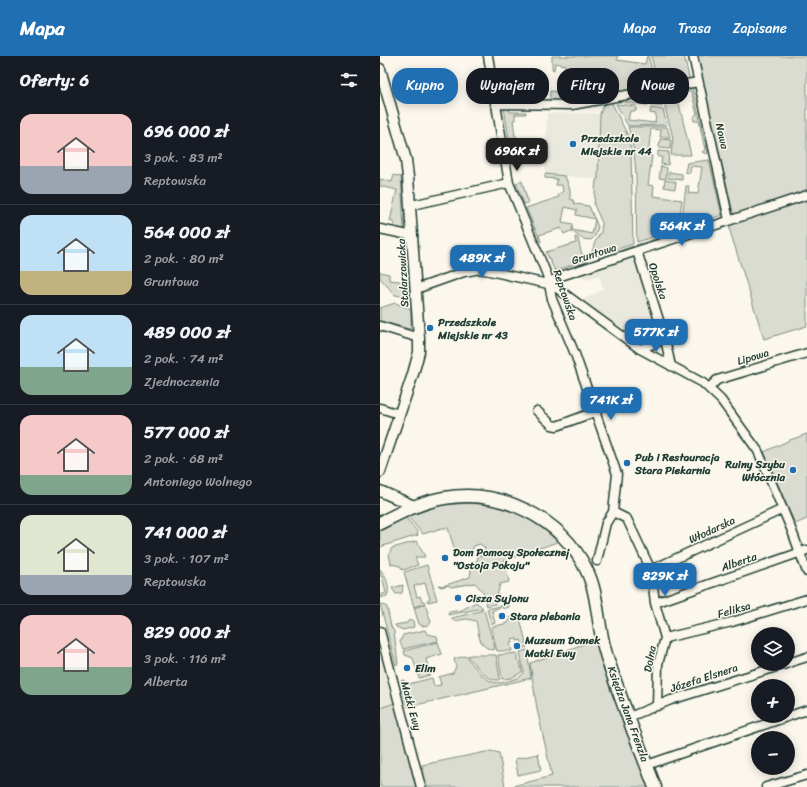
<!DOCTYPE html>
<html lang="pl">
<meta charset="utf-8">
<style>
:root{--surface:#171b24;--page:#242831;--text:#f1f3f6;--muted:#9ea1a6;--line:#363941;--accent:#1f6fb2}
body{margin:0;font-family:Sriracha,sans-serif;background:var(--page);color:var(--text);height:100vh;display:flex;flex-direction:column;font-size:15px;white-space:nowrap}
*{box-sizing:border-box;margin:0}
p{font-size:13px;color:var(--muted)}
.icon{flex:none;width:22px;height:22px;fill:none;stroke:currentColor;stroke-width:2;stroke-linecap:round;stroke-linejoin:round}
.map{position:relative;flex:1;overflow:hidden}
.panel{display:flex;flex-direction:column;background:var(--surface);width:380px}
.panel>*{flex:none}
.hud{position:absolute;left:12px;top:12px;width:355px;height:36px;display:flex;gap:8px}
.fabs{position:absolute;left:371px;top:571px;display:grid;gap:8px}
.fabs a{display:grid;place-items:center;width:44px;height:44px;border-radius:50%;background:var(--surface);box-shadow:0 2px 10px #0003;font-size:20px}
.price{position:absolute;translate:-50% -34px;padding:0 9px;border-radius:8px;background:var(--accent);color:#fff;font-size:13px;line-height:26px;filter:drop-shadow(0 1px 2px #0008)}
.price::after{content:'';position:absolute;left:50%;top:24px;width:12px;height:9px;margin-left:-6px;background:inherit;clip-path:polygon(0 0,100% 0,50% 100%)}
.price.selected{background:#222;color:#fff}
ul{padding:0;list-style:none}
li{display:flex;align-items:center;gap:12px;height:100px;padding:0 20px}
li+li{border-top:1px solid var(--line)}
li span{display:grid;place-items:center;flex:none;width:112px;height:80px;border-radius:12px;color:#555}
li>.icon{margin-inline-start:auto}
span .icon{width:48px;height:48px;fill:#fffc;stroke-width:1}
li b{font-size:17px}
h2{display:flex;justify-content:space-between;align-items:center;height:48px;padding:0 20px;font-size:17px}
.chip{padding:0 14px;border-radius:16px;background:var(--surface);box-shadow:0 2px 10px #0003;font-size:14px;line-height:36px}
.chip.selected{background:var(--accent);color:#fff}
header{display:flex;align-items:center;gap:24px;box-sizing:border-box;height:56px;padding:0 20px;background:var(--accent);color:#fff}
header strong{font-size:19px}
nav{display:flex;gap:22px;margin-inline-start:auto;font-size:14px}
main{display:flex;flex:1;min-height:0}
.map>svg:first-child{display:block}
.built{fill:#eae9de}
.green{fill:#dbdcd1;stroke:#7d8c82;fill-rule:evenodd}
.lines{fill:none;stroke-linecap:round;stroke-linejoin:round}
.minor-casing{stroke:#1f3d34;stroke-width:11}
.tertiary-casing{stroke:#1f3d34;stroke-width:13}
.primary-casing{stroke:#1f3d34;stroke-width:15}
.minor{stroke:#fbf7ec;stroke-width:8}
.tertiary{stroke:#fbf7ec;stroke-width:10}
.primary{stroke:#fbf7ec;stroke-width:12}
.poi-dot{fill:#1f6fb2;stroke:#fbf7ec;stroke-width:1.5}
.labels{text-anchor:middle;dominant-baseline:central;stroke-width:3;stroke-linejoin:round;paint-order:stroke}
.street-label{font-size:11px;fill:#1f3d34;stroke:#fbf7ec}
.poi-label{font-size:11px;font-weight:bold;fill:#1f3d34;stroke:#fbf7ec;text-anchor:start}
</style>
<header>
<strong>Mapa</strong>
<nav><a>Mapa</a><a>Trasa</a><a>Zapisane</a></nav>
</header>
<main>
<section class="panel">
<h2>Oferty: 6<svg class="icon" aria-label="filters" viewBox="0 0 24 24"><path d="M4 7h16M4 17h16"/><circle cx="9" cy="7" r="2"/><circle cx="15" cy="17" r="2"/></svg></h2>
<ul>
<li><span style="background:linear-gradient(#f6c9c9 65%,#9aa5b1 0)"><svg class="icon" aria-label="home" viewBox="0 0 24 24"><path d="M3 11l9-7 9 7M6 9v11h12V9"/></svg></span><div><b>696 000 zł</b><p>3 pok. · 83 m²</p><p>Reptowska</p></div></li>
<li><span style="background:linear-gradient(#bfe0f5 70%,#c2b280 0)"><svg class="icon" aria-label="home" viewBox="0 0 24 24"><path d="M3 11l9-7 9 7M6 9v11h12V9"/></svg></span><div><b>564 000 zł</b><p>2 pok. · 80 m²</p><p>Gruntowa</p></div></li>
<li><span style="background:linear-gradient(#bfe0f5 65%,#7fa58c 0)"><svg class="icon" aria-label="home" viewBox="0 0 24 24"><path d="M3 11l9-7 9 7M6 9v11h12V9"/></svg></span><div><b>489 000 zł</b><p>2 pok. · 74 m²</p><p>Zjednoczenia</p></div></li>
<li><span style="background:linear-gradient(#f6c9c9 75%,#7fa58c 0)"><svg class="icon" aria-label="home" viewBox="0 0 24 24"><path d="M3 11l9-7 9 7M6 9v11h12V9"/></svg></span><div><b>577 000 zł</b><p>2 pok. · 68 m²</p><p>Antoniego Wolnego</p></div></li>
<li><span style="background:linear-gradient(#dfe7d0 75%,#9aa5b1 0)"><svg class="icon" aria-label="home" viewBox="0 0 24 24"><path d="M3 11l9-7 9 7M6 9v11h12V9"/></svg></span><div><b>741 000 zł</b><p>3 pok. · 107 m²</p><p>Reptowska</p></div></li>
<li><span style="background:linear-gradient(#f6c9c9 65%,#7fa58c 0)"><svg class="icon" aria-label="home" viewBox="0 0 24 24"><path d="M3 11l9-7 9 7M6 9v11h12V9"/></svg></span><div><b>829 000 zł</b><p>3 pok. · 116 m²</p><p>Alberta</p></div></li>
</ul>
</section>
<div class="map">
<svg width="427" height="731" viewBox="0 0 427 731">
<rect width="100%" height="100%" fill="#fbf7ec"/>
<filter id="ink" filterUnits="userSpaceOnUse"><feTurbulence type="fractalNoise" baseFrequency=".025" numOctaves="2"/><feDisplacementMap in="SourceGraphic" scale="8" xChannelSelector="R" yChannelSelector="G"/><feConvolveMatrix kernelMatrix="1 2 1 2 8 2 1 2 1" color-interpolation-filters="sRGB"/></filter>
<g filter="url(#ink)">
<path class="built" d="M167,57L220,58L218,123L165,118Z
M254,202L279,284L264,288L203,244L223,233L219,219L204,224L202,218Z
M0,590L15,647L0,652Z"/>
<path class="green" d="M172,0H238L237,4L265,8L267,0H268L277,31L185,48H170V35L181,36L185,9L175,7L174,14L172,13Z
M271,0H304L310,25L279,30Z
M317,0H427V137L357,158L353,157Z
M312,30L328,97L326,98L322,96L325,94L319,65H314L313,61L317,58L311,35H307Z
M296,38L297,39L311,99H291L293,82L282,40Z
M279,40L282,51L234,45L233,42L245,41L247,45Z
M230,43L248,80L251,94L253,188L210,202L215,186L221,176L222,167L214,149L216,124L218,123L220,58L225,44Z
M236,48L256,50V55H250L248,64L275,67L276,58L270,57L271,52L283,54L287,69L248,70Z
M129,51L130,56H146V58H135V64H133L135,80L137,81L135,98H137V107H133L124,52Z
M248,71H287L290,81H280L281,74L271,73L268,99L272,100L268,129L274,130L273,140L302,144L298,173L257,186C255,148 260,108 248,71Z
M280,83L291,84L290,93L279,92Z
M278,95L289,96L288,109L281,108L282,101H278Z
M329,104L342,159L301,172L306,130H309L308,137L318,138L322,111L311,110L310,117L305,116L307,107Z
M281,110L287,112L286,123L279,122Z
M289,116L302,118V124L288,122Z
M165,118L185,120L190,134V143L193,144L195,148L209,150L218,171L215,180L211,184L203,183L191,175L184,178L181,172L159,179L161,186L146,152L179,141L178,138L183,136L182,129H176L177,123L165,122ZM185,151L197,154L196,159L215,163L212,178L192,174L193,168L182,166Z
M14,119L21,121L24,174L15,172L13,166L10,165L17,134L0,130V123L12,126Z
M285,124L296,126L295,133L284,131Z
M142,125L148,147L144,148L136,127Z
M427,139V270L384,283L350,175L349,164Z
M343,161V163L300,178V175Z
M297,176V179L257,192L256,189Z
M195,181L198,182L201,196L206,204L175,215L166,196L196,187Z
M253,190L254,193L214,206L211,205Z
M0,216L9,218V224L29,226L30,239L28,241L15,239L0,222Z
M15,247L31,253V272L29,273L0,265V252Z
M427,378V463L415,468L384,396L410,384Z
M91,447C123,448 156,462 177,486L124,505L129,526L120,528L115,548L107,550L103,536L95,527L71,531L68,529L61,531L58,529L63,530L90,521L91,515L88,512L90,508L97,505L98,500L103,499L105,492L100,488L94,490L92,494L76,498L68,472H62L43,478L28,461L60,449Z
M26,462L37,475L38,479L0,491V475Z
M37,485L45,501H35L38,509L23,514L20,510L11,508L9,498L12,492Z
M47,509L57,544L48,546L47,544L50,543L45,527L34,530L37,541L40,540L42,545H44L45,547L34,551L24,516Z
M0,513C6,520 11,532 7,540L0,542V539L6,537L2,520H0Z
M23,529L22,537L16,538L12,532Z
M96,546L103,552L68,559L69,556L82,554Z
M0,548L7,551L11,571L14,575L18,608L16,609Z
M45,548L51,566L49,569L42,570L39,568L34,552Z
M129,548V551L123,553L122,550L112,555L115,567L111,568L107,553Z
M104,554L115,593L113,594C98,591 99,578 96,565L87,563L74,565L72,562Z
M139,558L147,591L143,592L141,584L137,585L136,582L132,583L133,586L130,587L132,595H117L111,571L128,567V565L131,564L130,561Z
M33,564L34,571L23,574L16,571L15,569L27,567L28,565Z
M45,574L47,578L57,580L58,585L23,593L20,586L23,579Z
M215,584L269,731H129L172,720L157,653L150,607Z
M58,586L62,598L46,603L50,619L39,622L33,602L25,599L24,595Z
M147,594L151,622L28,651L20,625L24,624L25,629L52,622L54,630L61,629L59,621L73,617L76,610L74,603L85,600C97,612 106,631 124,626C131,624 139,623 144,617L140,596Z
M137,597V604L140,605L142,616L131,622L122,623L118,599Z
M91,599H116L120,623L119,624C105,625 97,609 87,600Z
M15,647L36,731H0V652Z
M111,695L119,697L125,731H47L42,709Z
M158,698L161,714L138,719L135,703Z"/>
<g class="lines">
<g class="minor-casing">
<path id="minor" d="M108,0L129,127L167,219L172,243L195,298L237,418L233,456L226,467L217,505
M313,0L349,164
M115,48L192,49L318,26
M32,149L129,127
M0,173L33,180
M257,195L285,283L291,310
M168,228L178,221L427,139
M36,233L84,216L100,213L168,228L178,233L260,293L323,327L341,344L378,395L412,475L427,516
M0,270L39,282
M260,293L285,283
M329,332L337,324L427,297
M0,352L19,358
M157,355L172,369L177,370L217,355
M233,456L247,463L271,514L275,547L285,582L278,608L277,650
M271,514L403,453
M275,547L427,494
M0,575L41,731
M285,582L352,566L427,543
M408,607L427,601
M249,661L291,644L406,608
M267,709L427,654
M386,731L427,719"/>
</g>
<g class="tertiary-casing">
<path id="tertiary" d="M0,13L26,104L28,121L39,282V296L33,318L0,416
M0,435L34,450"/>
</g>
<g class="primary-casing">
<path id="primary" d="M0,467C21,456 41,446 64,442C120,432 181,462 206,513C219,538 217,570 226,598C240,643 258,687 275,731"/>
</g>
<use href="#minor" class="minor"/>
<use href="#tertiary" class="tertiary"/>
<use href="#primary" class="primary"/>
</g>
</g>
<g class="poi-dot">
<circle cx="193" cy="88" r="4"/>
<circle cx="50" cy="272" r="4"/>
<circle cx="247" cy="407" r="4"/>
<circle cx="413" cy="414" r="4"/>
<circle cx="65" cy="502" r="4"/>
<circle cx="78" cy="542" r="4"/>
<circle cx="122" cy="560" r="4"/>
<circle cx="137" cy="590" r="4"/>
<circle cx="27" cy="612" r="4"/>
</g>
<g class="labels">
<g class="street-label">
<text transform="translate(342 80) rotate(77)">Nowa</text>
<text transform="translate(214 198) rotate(-18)">Gruntowa</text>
<text transform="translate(23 217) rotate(-93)">Stolarzowicka</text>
<text transform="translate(278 225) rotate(72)">Opolska</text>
<text transform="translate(185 239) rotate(71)">Reptowska</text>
<text transform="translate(373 301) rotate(-17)">Lipowa</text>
<text transform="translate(332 474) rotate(-25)">Włodarska</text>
<text transform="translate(359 506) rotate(-19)">Alberta</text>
<text transform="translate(354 554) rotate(-16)">Feliksa</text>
<text transform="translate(270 603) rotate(-79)">Dolna</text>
<text transform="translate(324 622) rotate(-18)">Józefa Elsnera</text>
<text transform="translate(31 650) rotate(75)">Matki Ewy</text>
<text transform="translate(248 658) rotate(70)">Księdza Jana Frenzla</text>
</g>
<g class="poi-label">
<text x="201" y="82">Przedszkole<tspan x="201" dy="13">Miejskie nr 44</tspan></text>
<text x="58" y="266">Przedszkole<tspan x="58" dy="13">Miejskie nr 43</tspan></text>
<text x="255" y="401">Pub i Restauracja<tspan x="255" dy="13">Stara Piekarnia</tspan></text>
<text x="405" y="408" text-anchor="end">Ruiny Szybu<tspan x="405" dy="13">Włócznia</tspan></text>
<text x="73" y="496">Dom Pomocy Społecznej<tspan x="73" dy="13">"Ostoja Pokoju"</tspan></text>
<text x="86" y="542">Cisza Syjonu</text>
<text x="130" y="560">Stara plebania</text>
<text x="145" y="584">Muzeum Domek<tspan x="145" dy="13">Matki Ewy</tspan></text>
<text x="35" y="612">Elim</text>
</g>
</g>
</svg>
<div class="fabs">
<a><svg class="icon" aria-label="layers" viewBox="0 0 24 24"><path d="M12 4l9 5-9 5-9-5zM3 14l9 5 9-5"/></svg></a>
<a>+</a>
<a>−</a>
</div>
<b class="price selected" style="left:137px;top:116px">696K zł</b>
<b class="price" style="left:302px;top:191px">564K zł</b>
<b class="price" style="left:102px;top:223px">489K zł</b>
<b class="price" style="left:276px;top:297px">577K zł</b>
<b class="price" style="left:231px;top:365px">741K zł</b>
<b class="price" style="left:285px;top:541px">829K zł</b>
<div class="hud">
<a class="chip selected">Kupno</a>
<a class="chip">Wynajem</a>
<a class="chip">Filtry</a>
<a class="chip">Nowe</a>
</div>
</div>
</main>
